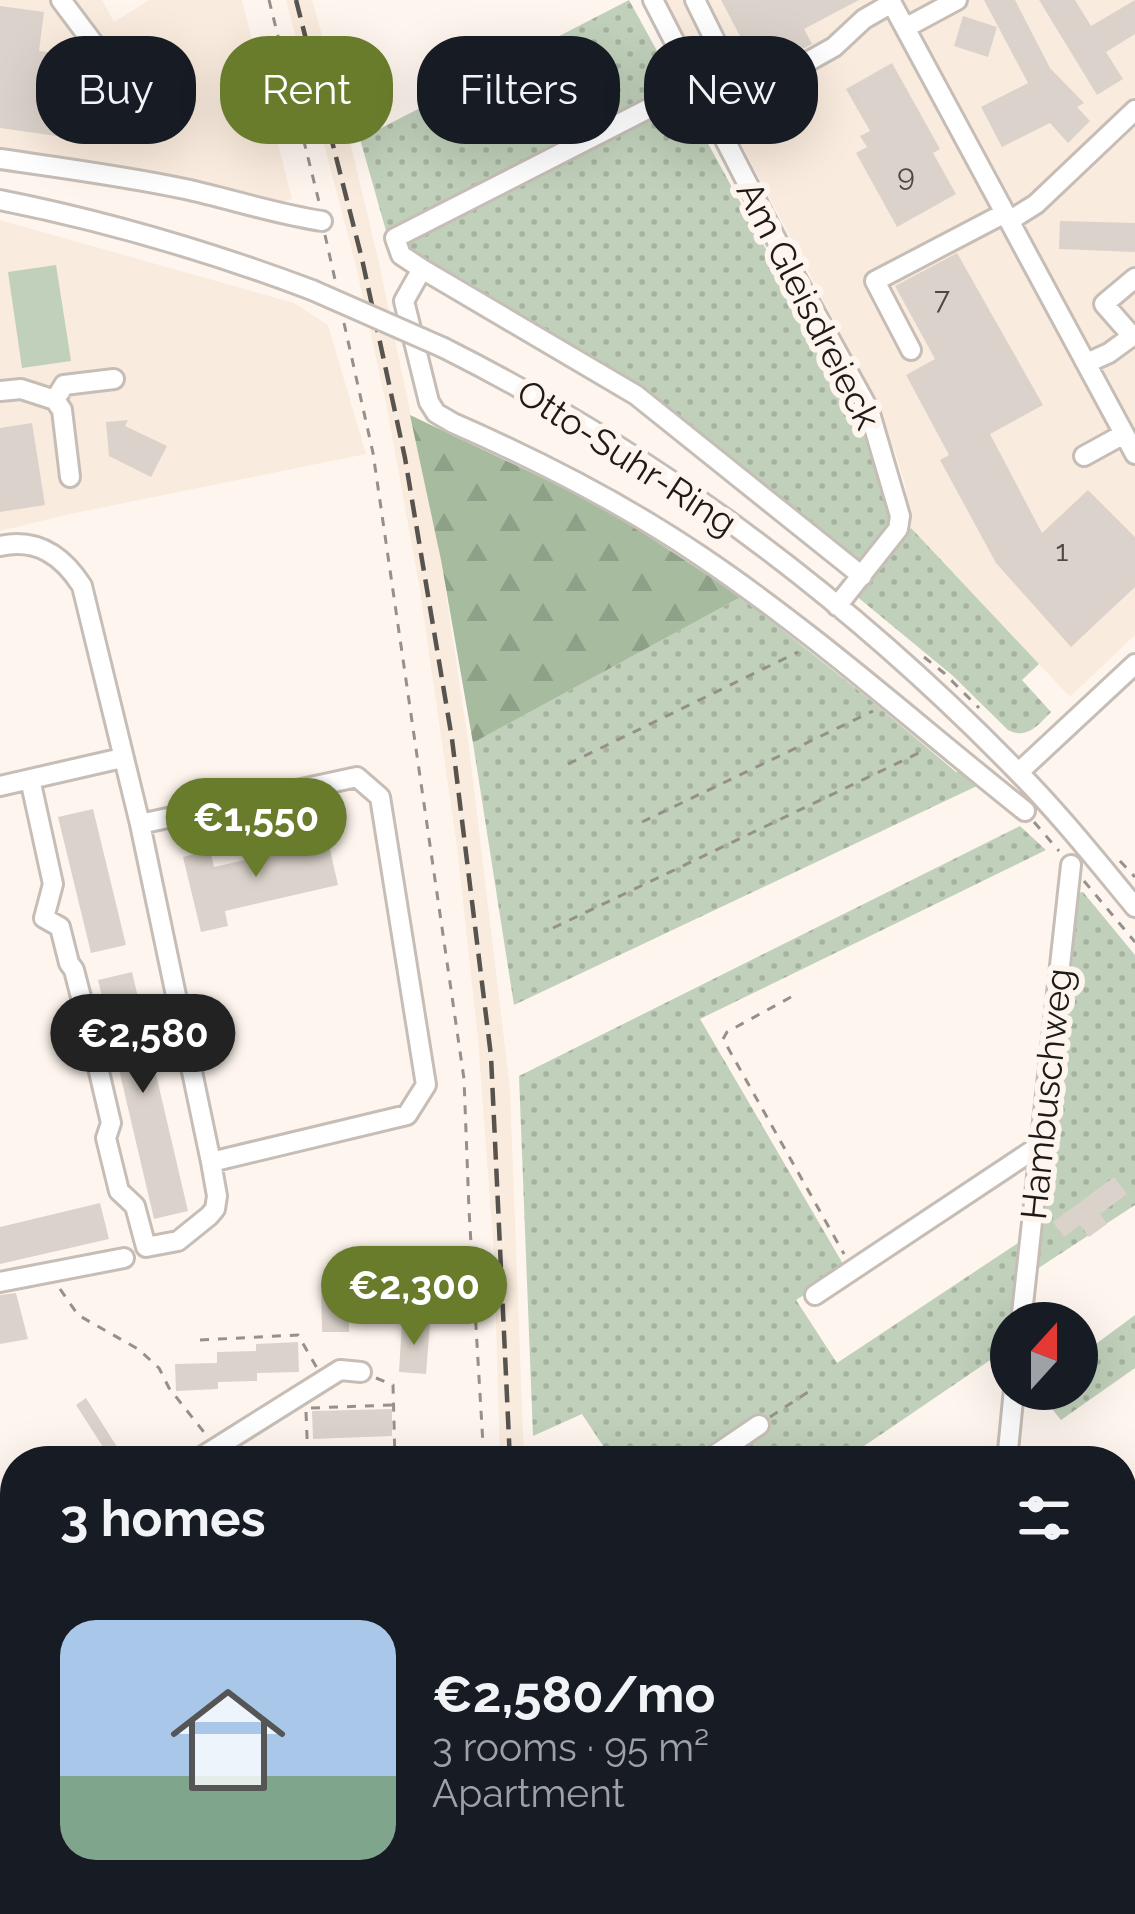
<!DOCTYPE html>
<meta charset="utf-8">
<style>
:root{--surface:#171b24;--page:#20242c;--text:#f1f3f6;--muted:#9ea1a6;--line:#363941;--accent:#697c2c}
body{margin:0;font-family:Raleway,sans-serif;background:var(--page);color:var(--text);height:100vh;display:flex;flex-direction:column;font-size:45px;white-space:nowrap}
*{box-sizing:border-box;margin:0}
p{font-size:39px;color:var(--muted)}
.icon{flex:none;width:66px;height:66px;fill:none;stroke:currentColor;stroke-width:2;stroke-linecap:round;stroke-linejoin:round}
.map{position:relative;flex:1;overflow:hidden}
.sheet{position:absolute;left:0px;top:1446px;width:1137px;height:468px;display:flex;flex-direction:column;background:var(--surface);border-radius:48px 48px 0 0;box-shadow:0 12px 48px #0002}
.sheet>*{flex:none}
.hud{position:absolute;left:36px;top:36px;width:1065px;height:108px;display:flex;gap:24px}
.needle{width:78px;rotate:21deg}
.tools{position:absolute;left:990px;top:1302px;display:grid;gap:24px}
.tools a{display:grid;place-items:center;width:108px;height:108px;border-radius:50%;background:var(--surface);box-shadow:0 12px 48px #0002;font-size:60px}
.price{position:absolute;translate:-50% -102px;padding:0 27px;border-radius:42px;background:var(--accent);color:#fff;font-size:39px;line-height:78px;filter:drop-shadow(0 3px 6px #0008)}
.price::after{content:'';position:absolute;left:50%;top:72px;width:36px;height:27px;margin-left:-18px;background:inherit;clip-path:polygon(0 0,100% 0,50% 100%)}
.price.current{background:#222;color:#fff}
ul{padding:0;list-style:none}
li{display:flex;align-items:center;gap:36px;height:300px;padding:0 60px}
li+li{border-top:3px solid var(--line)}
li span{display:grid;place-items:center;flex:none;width:336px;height:240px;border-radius:36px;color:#555}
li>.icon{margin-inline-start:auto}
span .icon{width:144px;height:144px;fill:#fffc;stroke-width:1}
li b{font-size:51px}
h2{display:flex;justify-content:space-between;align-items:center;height:144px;padding:0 60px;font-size:51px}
.pill{padding:0 42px;border-radius:48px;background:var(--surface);box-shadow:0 12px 48px #0002;font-size:42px;line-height:108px}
.pill.current{background:var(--accent);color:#fff}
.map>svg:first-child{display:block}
.built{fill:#f9ebdd}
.grass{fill:url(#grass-dots)}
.forest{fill:url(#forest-firs)}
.park{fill:#c0d0ba}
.building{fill:#dbd3cb}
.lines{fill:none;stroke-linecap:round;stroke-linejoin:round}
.minor-casing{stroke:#c6beb6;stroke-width:24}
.path{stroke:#95908b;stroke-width:3;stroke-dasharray:9 9;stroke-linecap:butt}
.minor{stroke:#fff;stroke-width:18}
.rail{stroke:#57534f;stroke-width:4.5;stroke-dasharray:18 9;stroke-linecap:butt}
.minor-bridge-casing{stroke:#c6beb6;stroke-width:24;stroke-linecap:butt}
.minor-bridge{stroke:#fff;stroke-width:18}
.labels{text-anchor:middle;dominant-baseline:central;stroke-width:12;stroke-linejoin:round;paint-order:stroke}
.number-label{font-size:30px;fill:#4c4845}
.street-label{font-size:36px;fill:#1d1a18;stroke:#fef6ee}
</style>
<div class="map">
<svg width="1135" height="1914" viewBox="0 0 1135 1914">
<defs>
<pattern id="grass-dots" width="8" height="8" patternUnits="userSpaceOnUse" patternTransform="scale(3)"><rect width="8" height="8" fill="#c0d0ba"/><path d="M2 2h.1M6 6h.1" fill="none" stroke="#a5b29f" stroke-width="1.8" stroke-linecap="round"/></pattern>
<pattern id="forest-firs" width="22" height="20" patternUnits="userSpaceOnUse" patternTransform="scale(3)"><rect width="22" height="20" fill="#a7bb9f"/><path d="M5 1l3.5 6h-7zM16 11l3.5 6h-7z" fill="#8fa088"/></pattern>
</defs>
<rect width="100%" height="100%" fill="#fef6ee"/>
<path class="built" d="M0,0H102L114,22L149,0H242L292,199L270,206L0,152Z
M286,0H312L338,91L379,263L441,560L469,747L510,1089L524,1461H500L495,1286L492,1274L494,1254L478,1039L457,847L420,590L387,408L356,266Z
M666,0H1135V635L1070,697L911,528L905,484L896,455L866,382Z
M0,220L294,303L328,325L366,454L70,514L0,531Z
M15,1806V1899H55L57,1914H0V1809Z"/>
<path class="grass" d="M629,0L845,393L898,513L860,569C793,509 726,451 653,399C571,340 480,291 390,245L360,139Z
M911,528L1039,664L1022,680L1051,712C1038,725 1027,740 1008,730L952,675L855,595Z
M741,597L874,703L956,772L963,770L979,785L514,1005L473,743Z
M1020,826L1046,850L700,1019L846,1269L796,1300L837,1363L1018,1243L1008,1348L842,1461H613L582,1414L533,1436L519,1076Z
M1083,892L1135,955V1205L1037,1269L1075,893Z
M1135,1315V1368L1061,1420L1036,1389H1077V1358Z
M1135,1762V1914H1037L1043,1899H1122V1773Z
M545,1899H997L999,1914H553Z"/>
<path class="forest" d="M410,415L602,506L741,597L473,743L441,560Z"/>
<path class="park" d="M56,265L71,361L22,368L8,272Z"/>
<path class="building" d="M721,0H859L804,29L812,44L759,72Z
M984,0H1015L1050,68L1084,103L1077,107L1090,121L1068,143L1050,123L1002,147L981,107L1028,83Z
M1039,0H1075L1091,26L1135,0V34L1106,52L1123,79L1097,95Z
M0,6L44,12L39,51L74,55L64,137L0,128Z
M963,16L997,27L988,57L954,46Z
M892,63L940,149L933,153L956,194L897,227L856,153L867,147L860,136L870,131L846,89Z
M1060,221L1135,223V252L1059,249Z
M957,253L1043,405L990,434L1042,533L1088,490L1135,537V587L1071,647L996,563L940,460L949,455L906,375L935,359L895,286Z
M128,420L125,426L167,446L151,477L109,456L106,422Z
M32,423L45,505L0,512V428Z
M93,809L126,945L91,953L58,817Z
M328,841L338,885L225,911L228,926L201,932L183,857L210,850L214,867Z
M132,972L188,1211L154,1219L98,980Z
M1114,1177L1127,1194L1100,1214L1107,1224L1089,1237L1080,1225L1064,1237L1053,1222Z
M100,1203L109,1239L0,1264V1227Z
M321,1281H349V1332H322Z
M16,1293L28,1339L0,1344V1295Z
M402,1322L430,1323L426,1374L399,1372Z
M298,1342L299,1372L257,1373V1381L218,1382V1389L176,1391L175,1364L217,1363V1352L256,1351V1344Z
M86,1398L126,1461H112L76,1405Z
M392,1409V1436L313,1439L312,1411Z
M546,1899H614L589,1914H554Z"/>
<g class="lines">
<g class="minor-casing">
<path id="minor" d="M61,0L97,48L165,55
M653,0L796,278L869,410L900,516L898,529L837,606
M695,0L738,87L744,90L770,83L834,47L864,19L892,3
M890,0L1135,454
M905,28L957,0
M0,159C62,168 124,176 185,189C231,199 275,214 322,221
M0,200C106,221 211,252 312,290
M1009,221L1036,204L1135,110
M422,269L401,255L395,238L679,93L693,80
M1132,336L1104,304L1135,278
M444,348C657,455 849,599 1015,769C1058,812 1096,860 1135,907
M911,350L875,281L1005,213
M1087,363L1109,353L1135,334
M0,391L21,389L55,400
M55,400L62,410L70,477
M55,400L64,385L114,379
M1084,456L1124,434
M0,546C37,538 62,555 82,586L140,824L211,1162L407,1115L426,1085L380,797L357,777L140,824
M862,576L636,395L422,269L404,301L429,402L436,413L453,423C540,461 624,504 702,557C816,634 918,726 1025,811
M1019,772L1135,664
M30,779L53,884L44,918L60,927L69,963L74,970L82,1001V1011L93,1046L111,1123L106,1138L119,1191L135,1206L146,1247L178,1241L209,1216L215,1209L217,1196L211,1162
M0,786L122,758
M0,1282L124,1258
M815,1295L1039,1146
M1021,1323L1071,865
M195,1461L340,1370L361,1372
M706,1461L759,1425
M1007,1461L1014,1389
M1122,1687L1135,1657
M1122,1868L1135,1884
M213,1899L214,1914
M728,1899L737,1914
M1011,1899L1013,1914
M437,1914V1899
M1024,1914L1031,1899"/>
</g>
<path class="path" d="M269,0L319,202
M325,235L336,284
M344,323L373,453L464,1079L469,1210L484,1461
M924,657L944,673L979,708
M568,764L798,652
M642,822L873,711
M1034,822L1059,851
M1120,861L1135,877
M1084,881L1135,942
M553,928L925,750
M791,997L727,1032L723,1039L844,1254
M60,1289L78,1315L138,1349L159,1368L169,1388L207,1436
M200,1340L298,1335L317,1368
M376,1378L393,1385L395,1461
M311,1408L393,1405
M306,1412L308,1461
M770,1417L808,1392
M0,1752L15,1749
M269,1899L270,1914
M355,1899L356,1914
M474,1914V1899
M516,1914L517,1899"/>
<use href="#minor" class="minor"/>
<path class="rail" d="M296,0L362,259L405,458L452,739L491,1056L510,1461
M498,1914L499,1899"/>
<g class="minor-bridge-casing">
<path id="minor-bridge" d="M312,290L444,348"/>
</g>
<use href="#minor-bridge" class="minor-bridge"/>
</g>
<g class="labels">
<g class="number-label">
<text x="906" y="174">9</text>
<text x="942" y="298">7</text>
<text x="1062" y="550">1</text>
</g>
<g class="street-label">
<text transform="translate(809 305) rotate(63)">Am Gleisdreieck</text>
<text transform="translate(627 457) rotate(33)">Otto-Suhr-Ring</text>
<text transform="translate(1046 1094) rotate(-84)">Hambuschweg</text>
</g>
</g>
</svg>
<div class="tools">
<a><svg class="needle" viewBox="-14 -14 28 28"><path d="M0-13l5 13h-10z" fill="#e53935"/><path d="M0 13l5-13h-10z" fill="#9ea1a6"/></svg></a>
</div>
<b class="price" style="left:256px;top:880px">€1,550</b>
<b class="price current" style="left:143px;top:1096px">€2,580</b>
<b class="price" style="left:414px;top:1348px">€2,300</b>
<div class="hud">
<a class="pill">Buy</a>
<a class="pill current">Rent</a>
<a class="pill">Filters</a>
<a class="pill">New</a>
</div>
<section class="sheet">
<h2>3 homes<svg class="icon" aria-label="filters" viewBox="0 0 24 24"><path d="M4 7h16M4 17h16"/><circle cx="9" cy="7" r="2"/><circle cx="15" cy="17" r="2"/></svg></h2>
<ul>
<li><span style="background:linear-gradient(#a9c7e8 65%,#7fa58c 0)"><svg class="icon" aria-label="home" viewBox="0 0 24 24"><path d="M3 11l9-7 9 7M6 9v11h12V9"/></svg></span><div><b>€2,580/mo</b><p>3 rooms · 95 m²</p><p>Apartment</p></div></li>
</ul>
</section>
</div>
